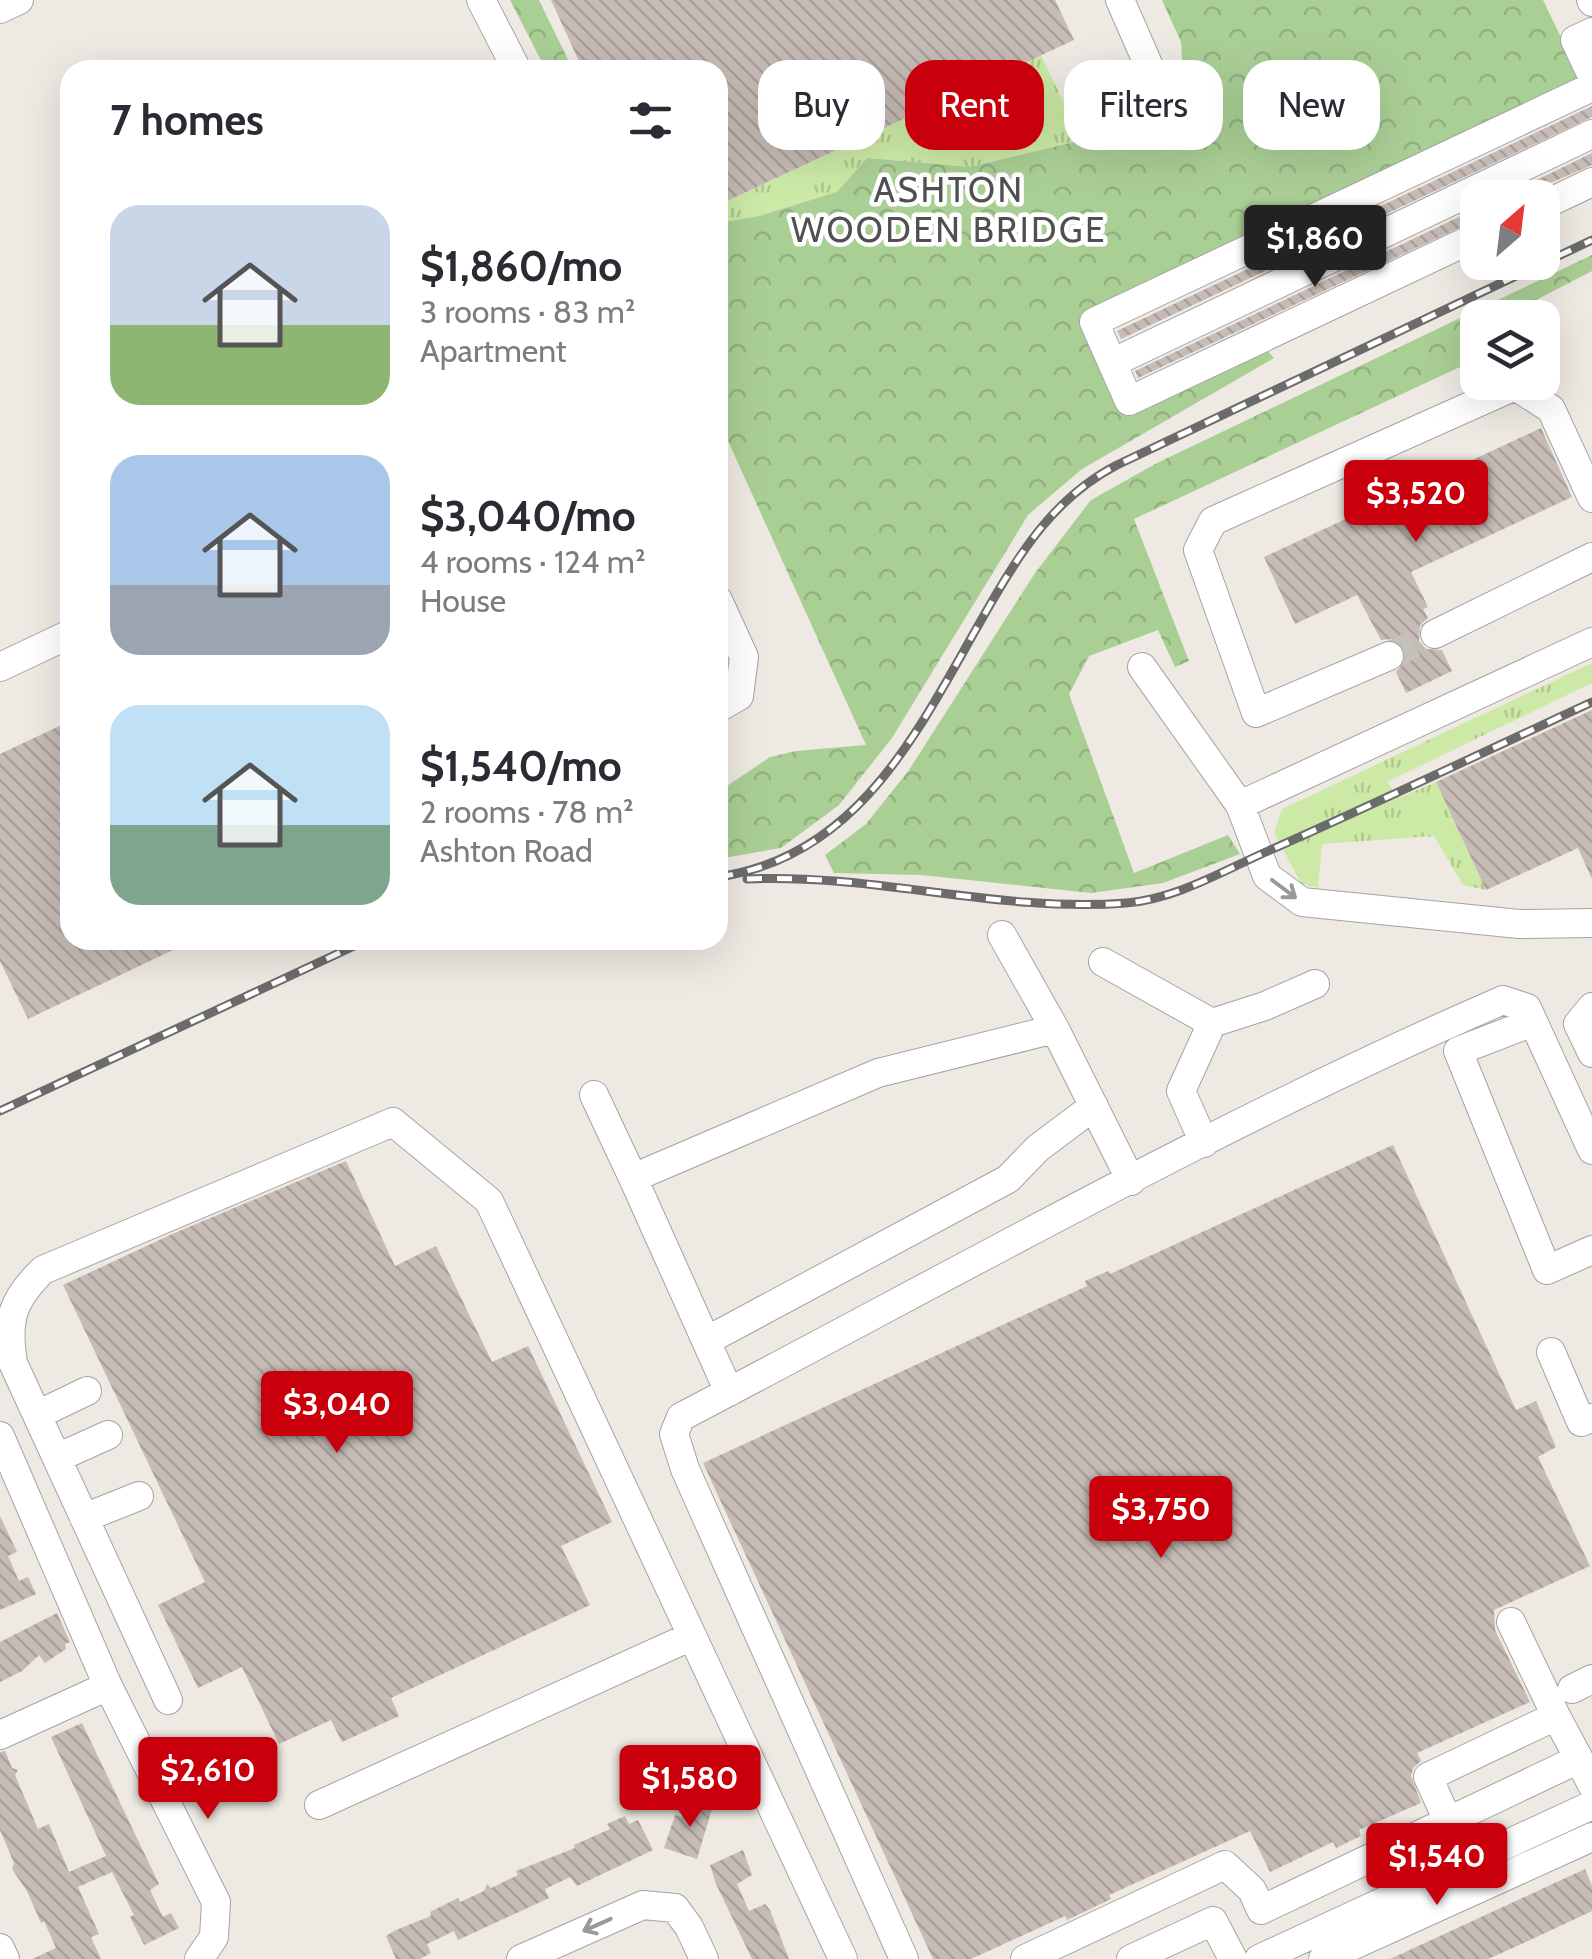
<!DOCTYPE html>
<meta charset="utf-8">
<style>
:root{--surface:#fff;--page:#f7f7f7;--text:#2b2b33;--muted:#7c7c81;--accent:#c9000c}
body{margin:0;font-family:Cabin,sans-serif;background:var(--page);color:var(--text);height:100vh;display:flex;flex-direction:column;font-size:38px;white-space:nowrap}
*{box-sizing:border-box;margin:0}
p{font-size:32px;color:var(--muted)}
.icon{flex:none;width:55px;height:55px;fill:none;stroke:currentColor;stroke-width:2;stroke-linecap:round;stroke-linejoin:round}
.map{position:relative;flex:1;overflow:hidden}
.sheet{position:absolute;left:60px;top:60px;width:668px;height:890px;display:flex;flex-direction:column;background:var(--surface);border-radius:30px;box-shadow:0 10px 40px #0002}
.sheet>*{flex:none}
.top-card{position:absolute;left:758px;top:60px;width:682px;height:90px;display:flex;gap:20px}
.needle{width:65px;rotate:28deg}
.controls{position:absolute;left:1460px;top:180px;display:grid;gap:20px}
.controls a{display:grid;place-items:center;width:100px;height:100px;border-radius:20px;background:var(--surface);box-shadow:0 10px 40px #0002;font-size:50px}
.price{position:absolute;translate:-50% -85px;padding:0 22px;border-radius:10px;background:var(--accent);color:#fff;font-size:32px;line-height:65px;filter:drop-shadow(0 2px 5px #0008)}
.price::after{content:'';position:absolute;left:50%;top:60px;width:30px;height:22px;margin-left:-15px;background:inherit;clip-path:polygon(0 0,100% 0,50% 100%)}
.price.selected{background:#222;color:#fff}
ul{padding:0;list-style:none}
li{display:flex;align-items:center;gap:30px;height:250px;padding:0 50px}
li span{display:grid;place-items:center;flex:none;width:280px;height:200px;border-radius:30px;color:#555}
li>.icon{margin-inline-start:auto}
span .icon{width:120px;height:120px;fill:#fffc;stroke-width:1}
li b{font-size:42px}
h2{display:flex;justify-content:space-between;align-items:center;height:120px;padding:0 50px;font-size:42px}
.pill{padding:0 35px;border-radius:30px;background:var(--surface);box-shadow:0 10px 40px #0002;font-size:35px;line-height:90px}
.pill.selected{background:var(--accent);color:#fff}
.map>svg:first-child{display:block}
.grass{fill:url(#grass-tufts)}
.forest{fill:url(#forest-crowns)}
.building{fill:url(#building-back-hatch)}
.lines{fill:none;stroke-linecap:round;stroke-linejoin:round}
.minor-tunnel{stroke:#c4c0bb;stroke-width:28;stroke-dasharray:28 14;stroke-linecap:butt}
.minor-casing{stroke:#a4a4a4;stroke-width:30}
.minor{stroke:#fff;stroke-width:28}
.rail-casing{stroke:#6b6b6b;stroke-width:9}
.rail{stroke:#fff;stroke-width:5;stroke-dasharray:15;stroke-linecap:butt}
.oneway{stroke:#999}
.labels{text-anchor:middle;dominant-baseline:central;stroke-width:9;stroke-linejoin:round;paint-order:stroke}
.neighbourhood-label{font-size:35px;letter-spacing:2.5px;fill:#505050;stroke:#fff}
</style>
<div class="map">
<svg width="1592" height="1959" viewBox="0 0 1592 1959">
<defs>
<pattern id="grass-tufts" width="24" height="20" patternUnits="userSpaceOnUse" patternTransform="scale(2.5)"><rect width="24" height="20" fill="#cceaa6"/><path d="M3 7l-1-3M5 7V3M7 7l1-3M15 17l-1-3M17 17v-4M19 17l1-3" fill="none" stroke="#afc88e"/></pattern>
<pattern id="forest-crowns" width="20" height="18" patternUnits="userSpaceOnUse" patternTransform="scale(2.5)"><rect width="20" height="18" fill="#aacf95"/><path d="M2 6a3 3 0 1 1 6 0M12 15a3 3 0 1 1 6 0" fill="none" stroke="#92b180"/></pattern>
<pattern id="building-back-hatch" width="6" height="6" patternUnits="userSpaceOnUse" patternTransform="scale(2.5)"><rect width="6" height="6" fill="#c6bbb5"/><path d="M-1 5l2 2M0 0l6 6M5-1l2 2" fill="none" stroke="#aaa09b"/></pattern>
</defs>
<rect width="100%" height="100%" fill="#eee9e2"/>
<path class="grass" d="M1041,55L1082,141L970,167L867,158L837,192L759,216L718,223V205Z
M1592,663V683L1387,782L1399,798L1436,782L1486,890L1463,885L1434,836L1322,844L1318,888L1301,883L1274,833L1282,809Z"/>
<path class="forest" d="M510,0H539L573,70H546Z
M1162,0H1543L1582,81L1085,316L1098,342L1109,393L1130,411L1265,348L1274,358L1082,469L1028,515L892,738L839,805L781,848L718,859V792L770,757L796,751L866,745L718,419V223L759,216L837,192L867,158L970,167L1087,139L1183,77L1181,42Z
M1592,255V271L1517,310L1519,317L1478,318L1477,359L1134,519L1189,661L1175,667L1158,630L1089,656L1069,694L1134,873L1228,835L1240,854L1163,883L1091,893L921,875L834,873L825,855L866,824L909,770L1035,573L1091,500L1157,463Z"/>
<path class="building" d="M551,0H1055L1074,40L718,205V70H583Z
M1592,106V117L1121,339L1117,331Z
M1592,153V165L1534,190L1527,198H1500Z
M1478,208V219L1138,378L1135,371Z
M1541,428L1572,497L1411,572L1428,607L1423,609L1428,618L1420,625L1419,641L1426,649L1442,650L1452,671L1406,693L1396,672L1406,659L1405,648L1392,639L1381,640L1357,595L1295,624L1264,557Z
M1592,710V879L1578,848L1486,890L1436,782Z
M70,721V940H194L28,1019L0,961V754Z
M1393,1145L1516,1410L1536,1401L1556,1447L1538,1457L1590,1566L1494,1610L1495,1630L1530,1702L1417,1753L1421,1761L1413,1768L1411,1776L1421,1803L1359,1830L1361,1836L1336,1848L1333,1842L1270,1872L1250,1831L1109,1895L1111,1899L1067,1920L1065,1916L971,1959H933L703,1463L1087,1286L1085,1281L1108,1271L1110,1274Z
M346,1161L395,1266L436,1246L492,1362L528,1346L612,1522L561,1546L590,1605L391,1698L399,1716L342,1742L331,1720L279,1744L242,1667L198,1688L158,1605L205,1582L63,1285L170,1235Z
M0,1516L17,1552L8,1556L19,1581L28,1577L36,1594L0,1610Z
M57,1613L70,1642L65,1644L66,1649L45,1663L39,1655L22,1671L0,1682V1642Z
M82,1723L159,1884L150,1890L163,1917L171,1913L179,1928L144,1945L130,1917L134,1915L112,1872L78,1887L99,1934L91,1937L101,1959H32L56,1948L44,1921L41,1923L27,1891L12,1869L14,1863L0,1830V1752L5,1751L12,1768L18,1770L15,1775L38,1829L49,1824L69,1872L106,1856L51,1737Z
M715,1799L697,1859L664,1848L675,1815L682,1817L686,1807L692,1809Z
M625,1816L629,1824L638,1820L653,1850L577,1886L570,1877L545,1889L549,1898L458,1940L454,1931L427,1944L431,1953L420,1959H396L386,1936L396,1930L431,1916L430,1912L458,1898L460,1902L484,1891L487,1884L491,1888L518,1875L516,1871L575,1848L574,1845L610,1829L607,1824Z
M743,1850L752,1875L737,1884L749,1911L765,1904L770,1910L789,1959H752L716,1884L710,1865Z
M1585,1869L1592,1886V1911L1528,1941L1488,1959H1390Z"/>
<g class="lines">
<path class="minor-tunnel" d="M1389,656L1435,634"/>
<g class="minor-casing">
<path id="minor" d="M481,0L517,70
M1120,0L1155,80
M1591,0L1592,2
M0,9L19,0
M1592,32L1575,40L1592,76
M1542,206L1592,182
M1478,236L1129,401L1094,322L1592,87
M1112,363L1592,134
M718,600L744,657L739,696L718,708
M1435,634L1592,557
M1389,656L1256,713L1198,550L1213,521L1515,386L1551,409L1592,498
M0,667L70,634
M1142,667L1240,805L1267,876L1302,902L1519,924L1592,923
M1240,805L1592,642
M1002,935L1055,1029
M1103,962L1212,1023L1265,1006L1315,984
M1592,1007L1578,1024L1592,1053
M1533,1022L1458,1051L1547,1270L1592,1250
M594,1095L633,1178L878,1073L1055,1029L1131,1181
M1204,1143L1181,1091L1212,1023
M633,1178L729,1392
M706,1341L1008,1179L1038,1148L1094,1106
M1551,1352L1581,1422L1592,1418
M37,1415L87,1391
M0,1436L108,1686L216,1902L214,1937L199,1959
M57,1458L108,1435
M84,1518L139,1496
M1511,1622L1556,1716
M1572,1689L1592,1679
M168,1700L13,1363C6,1320 12,1300 43,1270L393,1122L489,1201L843,1959
M0,1735L108,1686
M319,1805L692,1636
M1448,1821L1428,1777L1556,1716L1579,1759
M0,1948L5,1959
M521,1959L643,1905L675,1908L689,1927L704,1959
M904,1959L685,1469L674,1434L681,1417C953,1275 1221,1122 1503,1000L1527,1008L1592,1150
M1025,1959L1225,1865L1252,1890L1261,1910L1579,1759L1592,1785
M1131,1959L1213,1921L1233,1959
M1259,1959L1592,1805
M1323,1959L1592,1837"/>
</g>
<use href="#minor" class="minor"/>
<g class="rail-casing">
<path id="rail" d="M718,877C863,856 921,724 987,610C1020,552 1055,497 1117,465L1592,240
M747,879C874,873 999,913 1126,903C1176,899 1223,871 1268,851C1377,803 1484,752 1592,702
M0,1111L367,940"/>
</g>
<use href="#rail" class="rail"/>
</g>
<defs><path id="oneway-shaft" d="M-6 0H5M1.5-3L5.5 0L1.5 3" fill="none" stroke-width="1.6" stroke-linecap="round" stroke-linejoin="round" transform="scale(2.5)"/></defs>
<g class="oneway">
<use href="#oneway-shaft" transform="translate(1284 889) rotate(37)"/>
<use href="#oneway-shaft" transform="translate(597 1925) rotate(156)"/>
</g>
<g class="labels">
<g class="neighbourhood-label">
<text x="949" y="189">ASHTON<tspan x="949" dy="40">WOODEN BRIDGE</tspan></text>
</g>
</g>
</svg>
<div class="controls">
<a><svg class="needle" viewBox="-14 -14 28 28"><path d="M0-13l5 13h-10z" fill="#e53935"/><path d="M0 13l5-13h-10z" fill="#7c7c81"/></svg></a>
<a><svg class="icon" aria-label="layers" viewBox="0 0 24 24"><path d="M12 4l9 5-9 5-9-5zM3 14l9 5 9-5"/></svg></a>
</div>
<b class="price selected" style="left:1315px;top:290px">$1,860</b>
<b class="price" style="left:1416px;top:545px">$3,520</b>
<b class="price" style="left:337px;top:1456px">$3,040</b>
<b class="price" style="left:1161px;top:1561px">$3,750</b>
<b class="price" style="left:208px;top:1822px">$2,610</b>
<b class="price" style="left:690px;top:1830px">$1,580</b>
<b class="price" style="left:1437px;top:1908px">$1,540</b>
<div class="top-card">
<a class="pill">Buy</a>
<a class="pill selected">Rent</a>
<a class="pill">Filters</a>
<a class="pill">New</a>
</div>
<section class="sheet">
<h2>7 homes<svg class="icon" aria-label="filters" viewBox="0 0 24 24"><path d="M4 7h16M4 17h16"/><circle cx="9" cy="7" r="2"/><circle cx="15" cy="17" r="2"/></svg></h2>
<ul>
<li><span style="background:linear-gradient(#c9d6e8 60%,#8fb573 0)"><svg class="icon" aria-label="home" viewBox="0 0 24 24"><path d="M3 11l9-7 9 7M6 9v11h12V9"/></svg></span><div><b>$1,860/mo</b><p>3 rooms · 83 m²</p><p>Apartment</p></div></li>
<li><span style="background:linear-gradient(#a9c7e8 65%,#9aa5b1 0)"><svg class="icon" aria-label="home" viewBox="0 0 24 24"><path d="M3 11l9-7 9 7M6 9v11h12V9"/></svg></span><div><b>$3,040/mo</b><p>4 rooms · 124 m²</p><p>House</p></div></li>
<li><span style="background:linear-gradient(#bfe0f5 60%,#7fa58c 0)"><svg class="icon" aria-label="home" viewBox="0 0 24 24"><path d="M3 11l9-7 9 7M6 9v11h12V9"/></svg></span><div><b>$1,540/mo</b><p>2 rooms · 78 m²</p><p>Ashton Road</p></div></li>
</ul>
</section>
</div>
